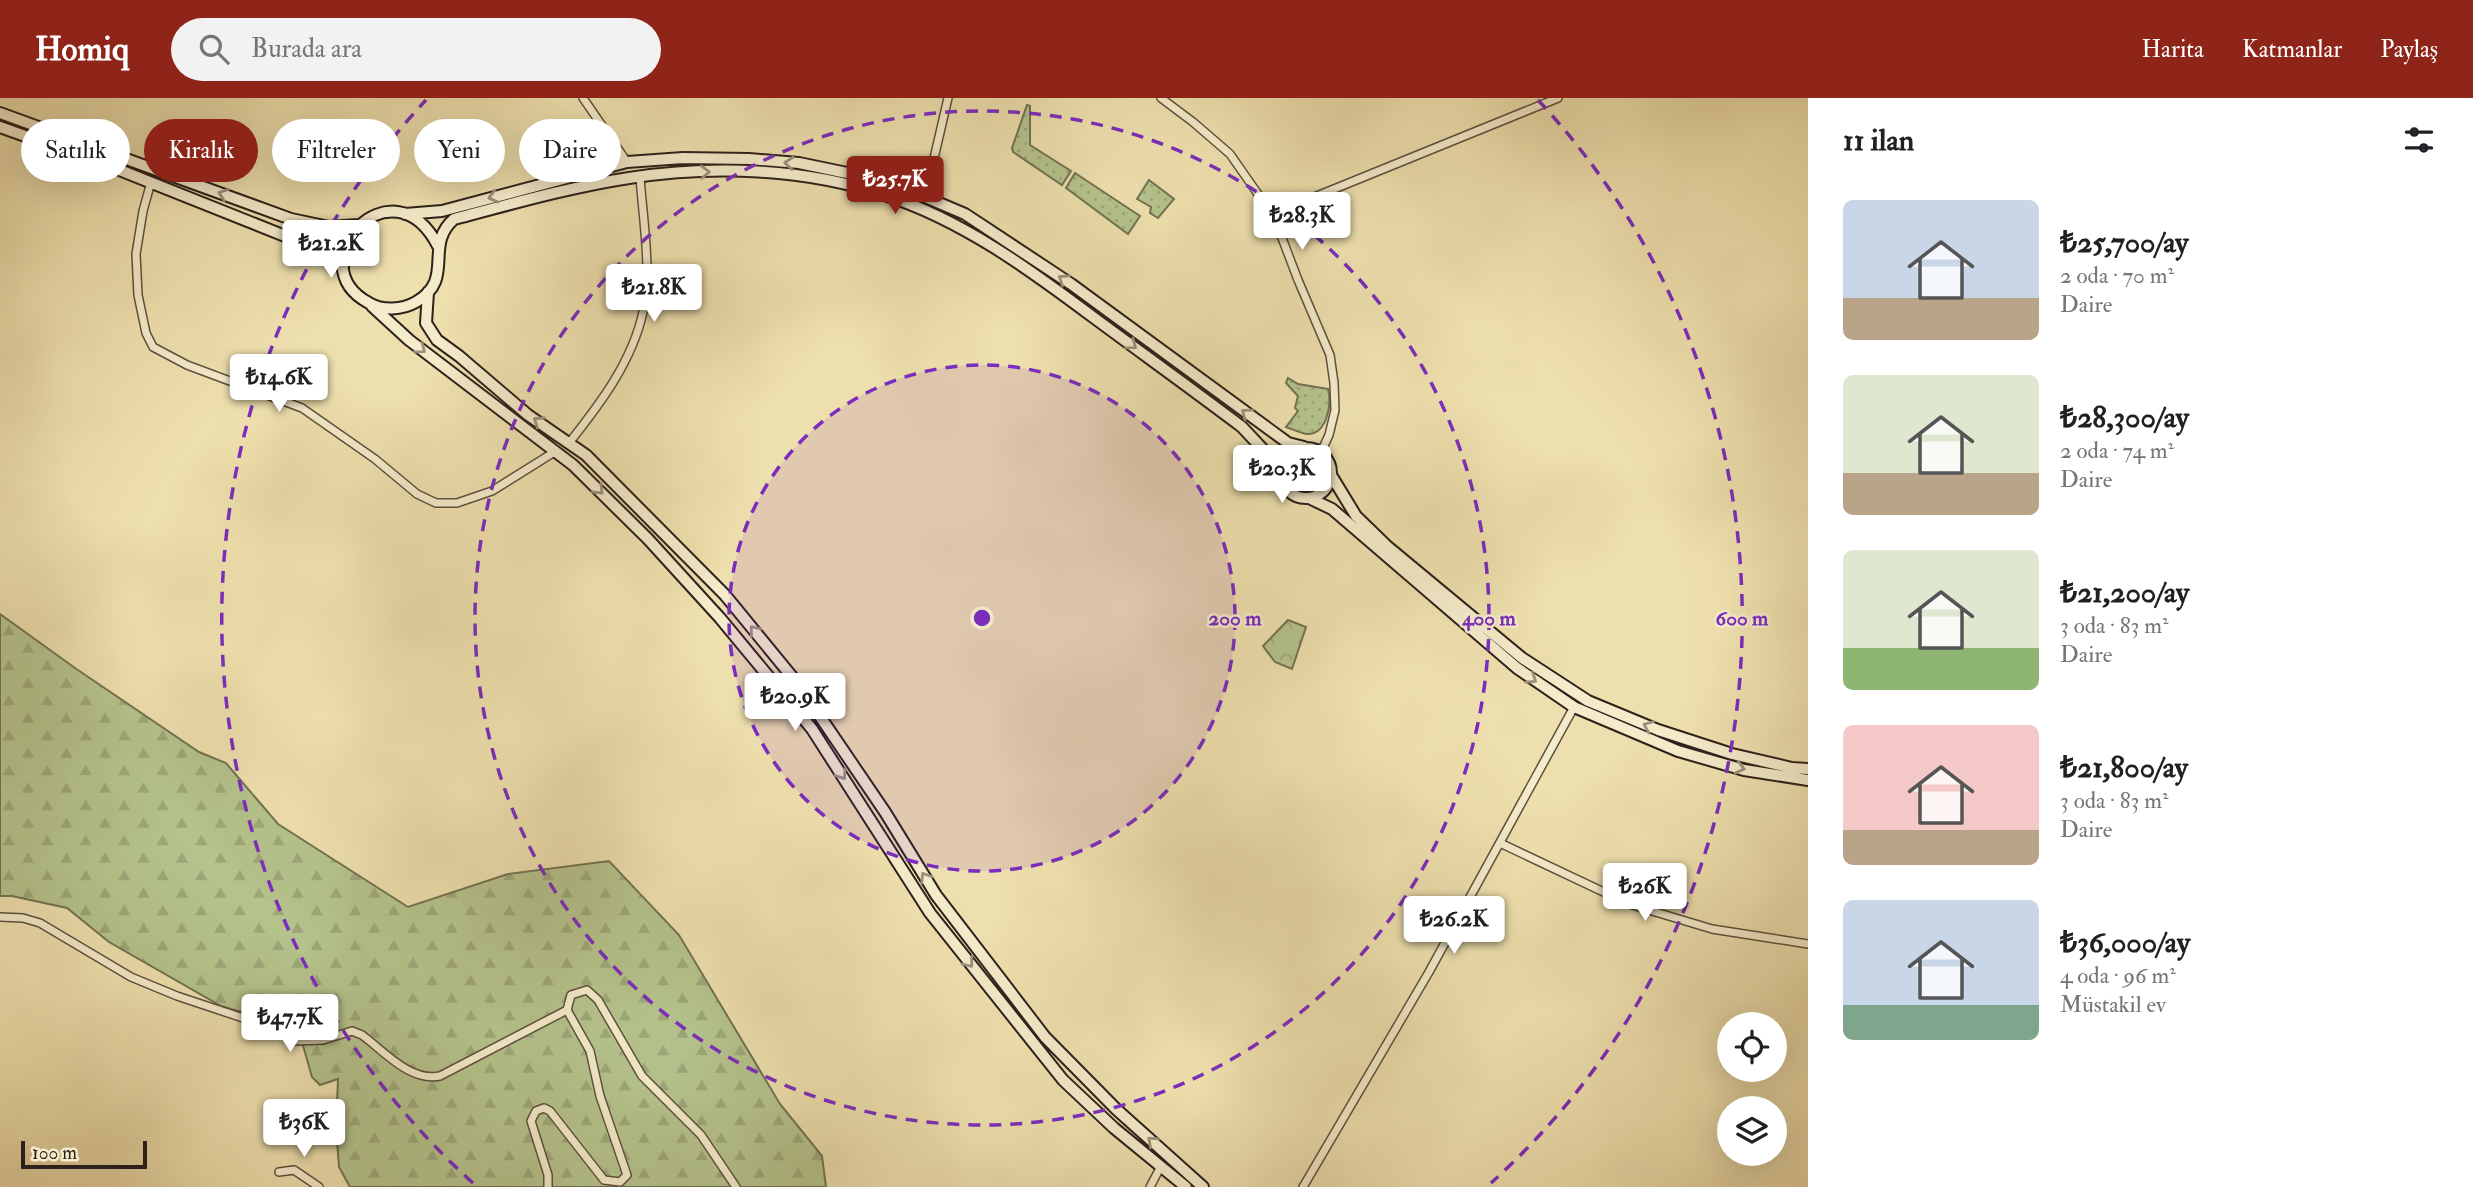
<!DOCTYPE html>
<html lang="tr">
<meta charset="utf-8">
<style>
:root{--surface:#fff;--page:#f2f2f2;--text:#202124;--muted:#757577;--accent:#8f2418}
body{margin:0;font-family:"IM FELL Double Pica",serif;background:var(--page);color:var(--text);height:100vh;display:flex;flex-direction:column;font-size:26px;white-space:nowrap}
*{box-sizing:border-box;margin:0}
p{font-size:23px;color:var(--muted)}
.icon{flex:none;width:38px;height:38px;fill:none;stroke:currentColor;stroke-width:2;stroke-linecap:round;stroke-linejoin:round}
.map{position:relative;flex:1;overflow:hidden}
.side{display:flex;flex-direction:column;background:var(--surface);width:665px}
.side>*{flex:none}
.top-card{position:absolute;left:21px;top:21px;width:665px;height:63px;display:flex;gap:14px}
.tools{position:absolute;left:1717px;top:914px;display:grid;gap:14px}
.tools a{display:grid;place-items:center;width:70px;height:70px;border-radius:50%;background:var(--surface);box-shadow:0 7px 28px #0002;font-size:35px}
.scale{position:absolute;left:21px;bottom:18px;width:126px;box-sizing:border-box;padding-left:7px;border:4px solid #2e201a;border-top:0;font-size:19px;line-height:24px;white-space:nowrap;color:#2e201a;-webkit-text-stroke:5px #f4ebca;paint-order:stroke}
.price{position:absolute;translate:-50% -60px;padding:0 16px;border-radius:7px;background:#fff;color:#222;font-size:23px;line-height:46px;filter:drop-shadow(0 2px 4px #0008)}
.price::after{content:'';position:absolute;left:50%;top:42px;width:21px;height:16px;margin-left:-10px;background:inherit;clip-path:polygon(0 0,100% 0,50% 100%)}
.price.active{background:var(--accent);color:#fff}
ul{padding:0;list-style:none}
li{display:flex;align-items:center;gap:21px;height:175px;padding:0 35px}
li span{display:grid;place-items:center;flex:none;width:196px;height:140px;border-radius:10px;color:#555}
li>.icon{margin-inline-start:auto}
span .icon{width:84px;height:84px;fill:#fffc;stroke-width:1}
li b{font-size:30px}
h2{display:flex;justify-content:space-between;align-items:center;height:84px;padding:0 35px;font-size:30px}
.pill{padding:0 24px;border-radius:32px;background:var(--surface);box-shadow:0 7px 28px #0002;font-size:24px;line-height:63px}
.pill.active{background:var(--accent);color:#fff}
header{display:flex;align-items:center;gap:42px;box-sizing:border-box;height:98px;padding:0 35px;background:var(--accent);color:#fff}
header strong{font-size:33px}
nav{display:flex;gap:38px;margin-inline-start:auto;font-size:24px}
.search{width:490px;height:63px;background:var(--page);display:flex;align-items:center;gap:18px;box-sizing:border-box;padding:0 24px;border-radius:38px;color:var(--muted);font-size:26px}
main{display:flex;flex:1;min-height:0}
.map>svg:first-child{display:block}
.grass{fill:url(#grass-dots);stroke:#727253;stroke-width:2}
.forest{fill:url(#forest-firs);stroke:#727253;stroke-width:2}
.park{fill:url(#park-crowns);stroke:#727253;stroke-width:2}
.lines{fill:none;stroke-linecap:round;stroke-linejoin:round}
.street-casing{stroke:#5e503f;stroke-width:10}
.secondary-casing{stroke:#2e201a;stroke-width:14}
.street{stroke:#f4ebca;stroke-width:7}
.secondary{stroke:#f4ebca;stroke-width:10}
.oneway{stroke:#9b907b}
.ring{fill:none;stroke:#7b2cbf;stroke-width:3.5;stroke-dasharray:12 9}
.centre{fill:#7b2cbf;stroke:#f4ebca;stroke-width:3.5}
.ring-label{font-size:21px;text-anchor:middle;font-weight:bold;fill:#7b2cbf;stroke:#f4ebca;stroke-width:5;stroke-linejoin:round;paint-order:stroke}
</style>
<header>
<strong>Homiq</strong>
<div class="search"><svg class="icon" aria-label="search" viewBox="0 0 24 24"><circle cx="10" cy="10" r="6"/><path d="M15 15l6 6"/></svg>Burada ara</div>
<nav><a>Harita</a><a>Katmanlar</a><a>Paylaş</a></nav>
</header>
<main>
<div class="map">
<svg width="1808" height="1089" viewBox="0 0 1808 1089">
<defs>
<pattern id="grass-dots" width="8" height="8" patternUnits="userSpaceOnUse" patternTransform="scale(1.75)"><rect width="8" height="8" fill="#b5c38c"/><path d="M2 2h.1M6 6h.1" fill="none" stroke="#9ca778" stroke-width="1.8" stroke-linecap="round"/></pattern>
<pattern id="forest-firs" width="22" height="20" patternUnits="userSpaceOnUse" patternTransform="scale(1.75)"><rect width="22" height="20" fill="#b5c38c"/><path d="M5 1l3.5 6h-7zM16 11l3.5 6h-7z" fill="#9ca778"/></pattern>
<pattern id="park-crowns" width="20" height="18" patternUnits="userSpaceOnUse" patternTransform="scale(1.75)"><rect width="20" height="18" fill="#b5c38c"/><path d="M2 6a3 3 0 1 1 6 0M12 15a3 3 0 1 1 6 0" fill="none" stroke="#9ca778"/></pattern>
</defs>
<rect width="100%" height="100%" fill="#eee0ae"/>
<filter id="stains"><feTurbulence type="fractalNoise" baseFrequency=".00286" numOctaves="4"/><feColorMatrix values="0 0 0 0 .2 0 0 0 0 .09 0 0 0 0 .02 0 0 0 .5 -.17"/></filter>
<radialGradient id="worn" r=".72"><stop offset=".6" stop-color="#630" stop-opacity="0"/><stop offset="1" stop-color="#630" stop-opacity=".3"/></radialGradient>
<path class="grass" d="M1027,7L1030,8V47L1071,73L1062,87L1013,54L1012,50Z
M1075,75L1140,118L1128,136L1066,90Z
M1149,82L1174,101L1158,120L1150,115L1151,109L1137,101Z
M1288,280L1298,286L1328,291C1332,306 1327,337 1307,336C1300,335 1292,331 1286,329L1298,313L1295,310L1298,298L1286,285Z"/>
<path class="forest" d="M0,516L75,570L199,654L226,665L278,726L408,809L508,776L609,763L679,837L780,1006L822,1058L826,1089H350L339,1069L336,1030L338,981L320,987L312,979L298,930L221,908L109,844L67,810L12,798H0Z"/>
<path class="park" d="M1288,522L1306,529L1292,571L1275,564L1263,548Z"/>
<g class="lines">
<g class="street-casing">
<path id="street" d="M583,0L627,64
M1161,0L1193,24L1230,56L1274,119L1298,182L1330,257L1334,285L1335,312L1329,337L1321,354
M151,84L143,113L136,156L138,197L146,235L153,249L187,267L302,310L375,361L417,396L436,405H457L492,393L556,353
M925,99L948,0
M1274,119L1307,102L1558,0
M569,345C600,306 632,264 643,214C652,171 643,123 640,79
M1500,745L1629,806L1712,831L1808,846
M0,819L23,820L40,825L131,879L177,898L273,930L293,943L323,942L352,933L362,937C385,954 410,984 440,978L567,912
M279,1074L294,1072L319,1089
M548,1089V1077L531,1023L536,1013L544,1010L550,1013L604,1082L620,1084L627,1077L600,998L590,953L567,912L571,897L587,892L598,902L642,978L701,1037L736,1089
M1150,1089L1161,1068
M1303,1089L1429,874L1574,609"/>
</g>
<g class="secondary-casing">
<path id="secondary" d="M0,15L291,121L329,129L359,127
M0,29L117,71L300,144L326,155L343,169
M405,116L442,113L627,64L683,60L749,61L799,65L852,76L925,99L965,116L1071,186L1288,345L1304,349
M438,148C392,59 296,166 369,205C383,213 402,212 416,204C456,181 423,148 454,121C511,106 570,89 629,80C713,67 804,70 885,97C962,122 1029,171 1093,219C1143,256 1193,292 1242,329L1272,361L1280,377
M428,194L426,225L437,242L459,258L528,317L586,357L725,497L798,586L885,714L936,797L1045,939L1116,1011L1203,1089
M372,208L409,242L573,367L648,441L720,520L812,631L930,815L1063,982L1114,1030L1186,1089
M1281 375a25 25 0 1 1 50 0a25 25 0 1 1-50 0Z
M1331,377L1356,418L1388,449L1522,560L1588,603L1658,632L1732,656L1792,670L1808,671
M1309,400L1332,411L1517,570L1574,609L1678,653L1744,672L1808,682"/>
</g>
<use href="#street" class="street"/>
<use href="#secondary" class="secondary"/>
</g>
<defs><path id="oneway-chevron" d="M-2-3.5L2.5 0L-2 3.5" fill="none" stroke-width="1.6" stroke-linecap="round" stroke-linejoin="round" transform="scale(1.75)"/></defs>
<g class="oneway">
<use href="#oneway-chevron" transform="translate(789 65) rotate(-175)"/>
<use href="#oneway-chevron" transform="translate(705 74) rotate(-2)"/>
<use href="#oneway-chevron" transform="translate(223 96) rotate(-160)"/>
<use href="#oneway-chevron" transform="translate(493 99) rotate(165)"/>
<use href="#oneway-chevron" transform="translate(1063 181) rotate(-146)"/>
<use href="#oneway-chevron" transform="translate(1132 247) rotate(36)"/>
<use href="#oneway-chevron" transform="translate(421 251) rotate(37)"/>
<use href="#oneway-chevron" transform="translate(1246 315) rotate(-143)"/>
<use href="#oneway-chevron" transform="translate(538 323) rotate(-145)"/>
<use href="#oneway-chevron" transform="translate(599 392) rotate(45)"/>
<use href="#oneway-chevron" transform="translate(754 532) rotate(-129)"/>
<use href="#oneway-chevron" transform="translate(1532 581) rotate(34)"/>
<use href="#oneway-chevron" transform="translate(1648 628) rotate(-158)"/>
<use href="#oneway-chevron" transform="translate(1740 670) rotate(14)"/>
<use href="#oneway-chevron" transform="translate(842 677) rotate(56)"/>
<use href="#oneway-chevron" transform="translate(925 779) rotate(-122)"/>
<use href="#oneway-chevron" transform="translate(969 865) rotate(52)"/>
<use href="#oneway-chevron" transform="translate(1152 1043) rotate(-138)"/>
</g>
<circle cx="982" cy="520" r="253" fill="#7b2cbf" fill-opacity=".12"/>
<g class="ring">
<circle cx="982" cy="520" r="253"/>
<circle cx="982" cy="520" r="507"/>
<path d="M473 1085A760 760 0 0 1 426 2M1538 2A760 760 0 0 1 1491 1085"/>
</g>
<circle cx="982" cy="520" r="10" class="centre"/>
<g class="ring-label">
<text x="1235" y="527">200 m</text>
<text x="1489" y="527">400 m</text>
<text x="1742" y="527">600 m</text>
</g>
<rect width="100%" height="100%" filter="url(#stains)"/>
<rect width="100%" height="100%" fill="url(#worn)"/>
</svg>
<div class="tools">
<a><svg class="icon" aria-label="locate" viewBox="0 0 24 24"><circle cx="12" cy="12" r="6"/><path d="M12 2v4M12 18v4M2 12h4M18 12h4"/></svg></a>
<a><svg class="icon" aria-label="layers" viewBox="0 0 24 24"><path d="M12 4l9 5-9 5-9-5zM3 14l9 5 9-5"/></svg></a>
</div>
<div class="scale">100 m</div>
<b class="price active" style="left:895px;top:118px">₺25.7K</b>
<b class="price" style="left:1302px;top:154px">₺28.3K</b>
<b class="price" style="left:331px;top:182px">₺21.2K</b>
<b class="price" style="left:654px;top:226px">₺21.8K</b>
<b class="price" style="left:279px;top:316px">₺14.6K</b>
<b class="price" style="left:1282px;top:407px">₺20.3K</b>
<b class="price" style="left:795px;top:635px">₺20.9K</b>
<b class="price" style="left:1645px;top:825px">₺26K</b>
<b class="price" style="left:1454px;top:858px">₺26.2K</b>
<b class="price" style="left:290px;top:956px">₺47.7K</b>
<b class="price" style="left:304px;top:1061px">₺36K</b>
<div class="top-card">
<a class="pill">Satılık</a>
<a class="pill active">Kiralık</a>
<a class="pill">Filtreler</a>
<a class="pill">Yeni</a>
<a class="pill">Daire</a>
</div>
</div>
<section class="side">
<h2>11 ilan<svg class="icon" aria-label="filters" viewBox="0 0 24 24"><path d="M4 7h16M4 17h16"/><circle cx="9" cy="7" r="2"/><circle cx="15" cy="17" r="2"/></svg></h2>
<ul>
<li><span style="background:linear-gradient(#c9d6e8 70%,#b9a48a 0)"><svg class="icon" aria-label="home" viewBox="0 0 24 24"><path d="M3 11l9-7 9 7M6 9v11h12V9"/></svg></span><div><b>₺25,700/ay</b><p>2 oda · 70 m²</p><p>Daire</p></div></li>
<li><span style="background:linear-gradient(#dfe7d0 70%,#b9a48a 0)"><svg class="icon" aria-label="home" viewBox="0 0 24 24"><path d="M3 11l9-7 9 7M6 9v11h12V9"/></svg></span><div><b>₺28,300/ay</b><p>2 oda · 74 m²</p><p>Daire</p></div></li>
<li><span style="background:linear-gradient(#dfe7d0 70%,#8fb573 0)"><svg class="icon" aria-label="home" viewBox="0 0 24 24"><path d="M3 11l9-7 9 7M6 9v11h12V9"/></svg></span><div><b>₺21,200/ay</b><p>3 oda · 83 m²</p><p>Daire</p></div></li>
<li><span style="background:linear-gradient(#f6c9c9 75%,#b9a48a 0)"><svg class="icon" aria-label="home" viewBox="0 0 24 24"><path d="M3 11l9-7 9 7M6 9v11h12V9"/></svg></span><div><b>₺21,800/ay</b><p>3 oda · 83 m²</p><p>Daire</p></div></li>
<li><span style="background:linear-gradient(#c9d6e8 75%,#7fa58c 0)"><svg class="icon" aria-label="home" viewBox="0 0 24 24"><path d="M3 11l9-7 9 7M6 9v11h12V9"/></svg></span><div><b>₺36,000/ay</b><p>4 oda · 96 m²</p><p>Müstakil ev</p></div></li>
</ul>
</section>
</main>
